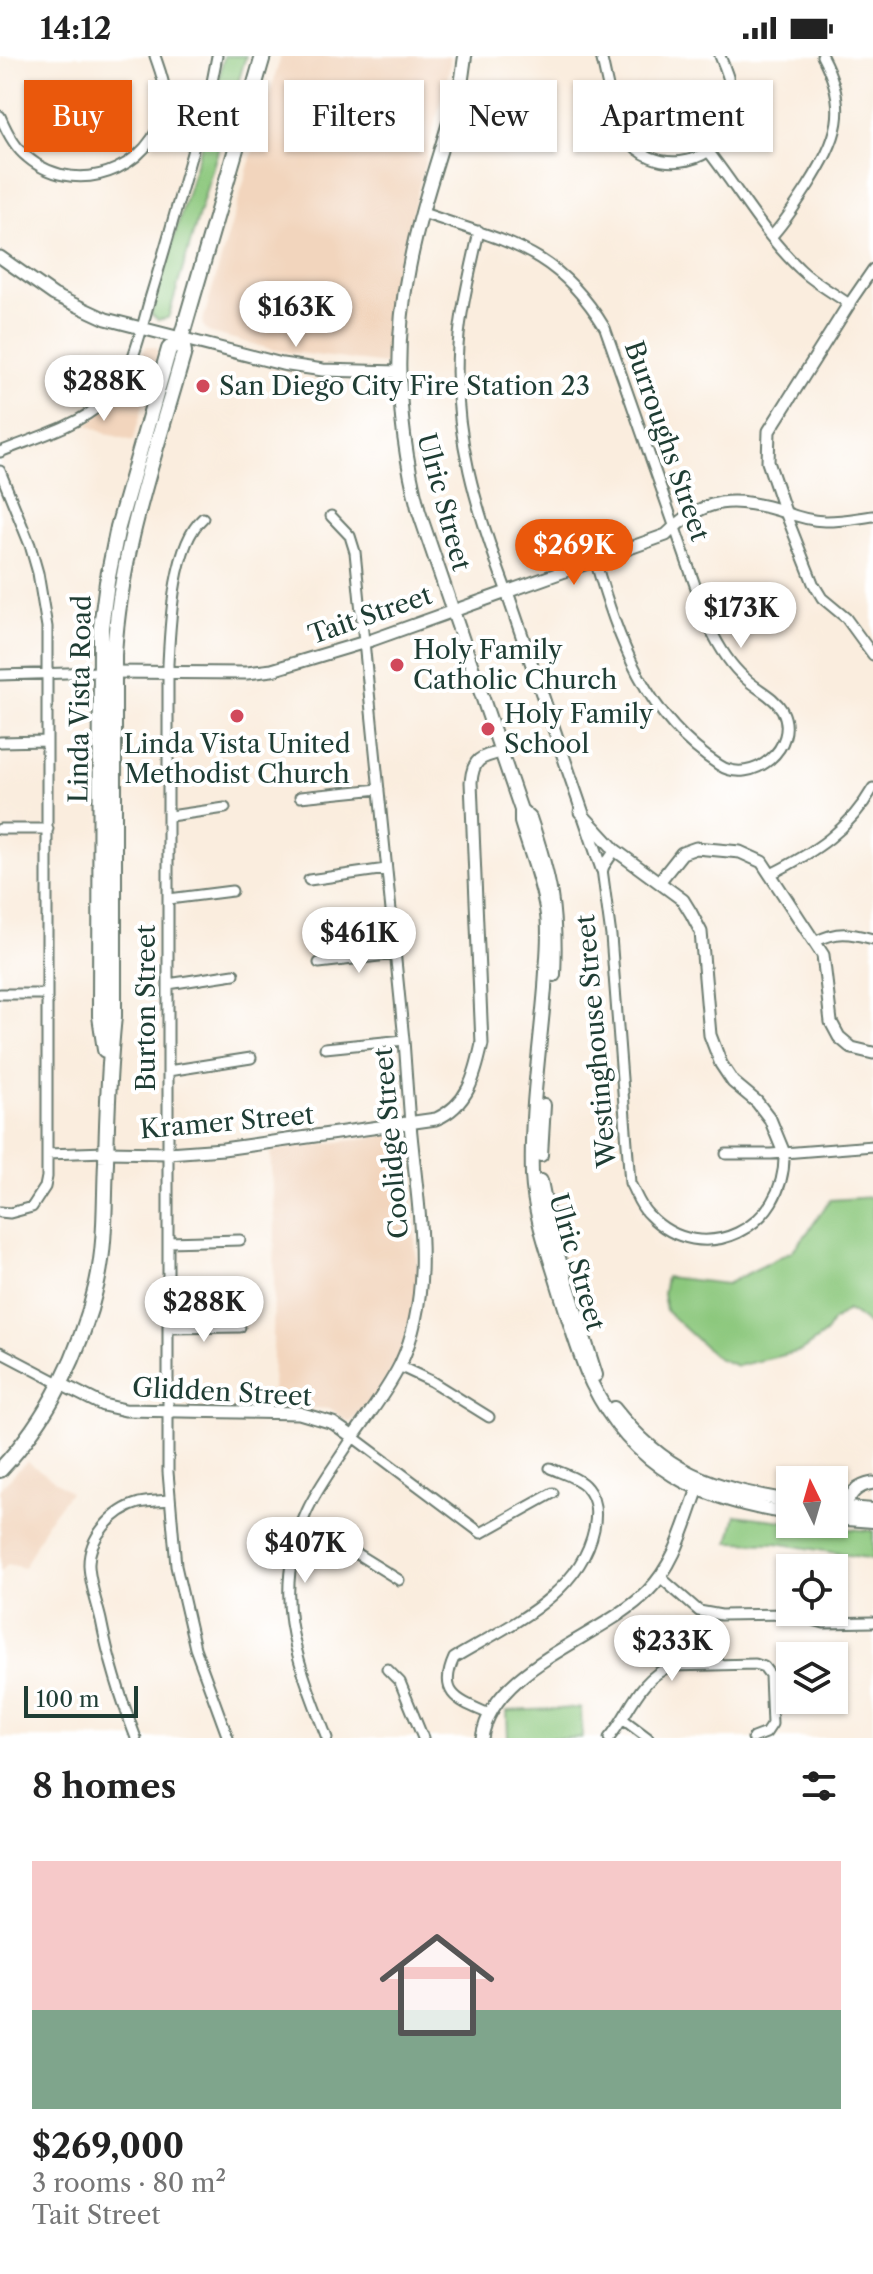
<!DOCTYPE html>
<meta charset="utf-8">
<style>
:root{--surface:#fff;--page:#f6f6f6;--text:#222;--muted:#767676;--accent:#ea580c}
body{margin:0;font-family:"Libre Caslon Text",serif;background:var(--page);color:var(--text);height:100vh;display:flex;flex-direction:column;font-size:30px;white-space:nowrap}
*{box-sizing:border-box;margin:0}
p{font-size:26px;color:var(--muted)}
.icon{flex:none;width:44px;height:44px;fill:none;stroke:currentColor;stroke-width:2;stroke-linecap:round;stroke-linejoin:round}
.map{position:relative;height:1682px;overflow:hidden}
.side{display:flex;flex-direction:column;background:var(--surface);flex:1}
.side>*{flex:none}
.hud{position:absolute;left:24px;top:24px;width:826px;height:72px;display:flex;gap:16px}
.needle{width:52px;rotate:355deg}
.controls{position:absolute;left:776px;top:1410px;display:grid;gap:16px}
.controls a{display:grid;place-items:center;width:72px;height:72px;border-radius:0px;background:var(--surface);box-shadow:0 2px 6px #0004;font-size:40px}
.scale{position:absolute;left:24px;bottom:20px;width:114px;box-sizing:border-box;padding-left:8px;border:4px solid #1f3d34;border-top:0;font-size:22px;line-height:28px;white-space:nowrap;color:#1f3d34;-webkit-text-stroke:6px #fff;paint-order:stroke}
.price{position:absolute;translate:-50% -68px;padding:0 18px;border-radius:28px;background:#fff;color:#222;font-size:26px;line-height:52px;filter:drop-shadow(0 2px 4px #0008)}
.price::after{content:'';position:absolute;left:50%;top:48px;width:24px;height:18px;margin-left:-12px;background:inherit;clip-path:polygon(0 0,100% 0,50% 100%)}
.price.active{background:var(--accent);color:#fff}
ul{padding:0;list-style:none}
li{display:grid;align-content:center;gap:16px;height:424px;padding:0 32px}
li span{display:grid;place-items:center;height:248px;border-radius:0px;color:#555}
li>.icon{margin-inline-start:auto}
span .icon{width:144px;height:144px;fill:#fffc;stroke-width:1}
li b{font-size:34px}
h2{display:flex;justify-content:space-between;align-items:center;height:96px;padding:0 32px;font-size:34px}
.chip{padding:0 28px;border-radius:0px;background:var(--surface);box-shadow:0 2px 6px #0004;font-size:28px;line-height:72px}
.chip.active{background:var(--accent);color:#fff}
.status{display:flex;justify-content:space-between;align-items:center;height:56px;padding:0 40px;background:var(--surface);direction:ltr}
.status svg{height:22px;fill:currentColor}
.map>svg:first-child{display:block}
.built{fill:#f2d5bd}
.green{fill:#8cc87d;stroke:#568258;stroke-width:2}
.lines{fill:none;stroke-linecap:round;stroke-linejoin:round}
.minor-casing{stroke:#6c7b70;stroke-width:13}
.tertiary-casing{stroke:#6c7b70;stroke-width:15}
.secondary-casing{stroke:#6c7b70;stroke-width:16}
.primary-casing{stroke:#6c7b70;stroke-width:18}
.minor{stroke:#fff;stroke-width:9}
.tertiary{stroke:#fff;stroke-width:11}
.secondary{stroke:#fff;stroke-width:12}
.primary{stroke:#fff;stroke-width:14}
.poi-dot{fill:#d1495b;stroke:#fff;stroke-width:3}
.labels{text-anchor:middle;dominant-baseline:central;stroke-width:8;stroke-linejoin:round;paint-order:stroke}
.poi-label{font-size:26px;fill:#1f3d34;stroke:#fff;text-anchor:start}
.street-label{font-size:26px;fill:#1f3d34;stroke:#fff}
</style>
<div class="status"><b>14:12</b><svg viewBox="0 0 49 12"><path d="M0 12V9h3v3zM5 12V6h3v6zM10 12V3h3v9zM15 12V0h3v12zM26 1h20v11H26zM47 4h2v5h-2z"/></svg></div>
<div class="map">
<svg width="873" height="1682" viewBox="0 0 873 1682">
<rect width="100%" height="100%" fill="#fff"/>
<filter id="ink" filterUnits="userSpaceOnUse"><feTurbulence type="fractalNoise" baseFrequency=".0125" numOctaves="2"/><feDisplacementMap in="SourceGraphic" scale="16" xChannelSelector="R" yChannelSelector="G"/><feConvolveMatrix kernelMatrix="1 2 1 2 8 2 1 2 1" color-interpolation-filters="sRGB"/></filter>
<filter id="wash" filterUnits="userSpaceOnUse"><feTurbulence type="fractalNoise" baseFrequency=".006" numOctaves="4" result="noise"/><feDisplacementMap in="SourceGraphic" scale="32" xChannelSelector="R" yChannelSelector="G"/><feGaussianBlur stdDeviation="1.8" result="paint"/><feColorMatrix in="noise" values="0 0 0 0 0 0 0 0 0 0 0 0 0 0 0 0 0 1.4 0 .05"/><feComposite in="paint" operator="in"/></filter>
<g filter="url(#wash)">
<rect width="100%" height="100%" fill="#faedde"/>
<path class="built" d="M281,0H450V10L398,212L394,309L274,294L208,276L202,268Z
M147,290L157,292L158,297L133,385L104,377L88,369L110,349L127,327L138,302Z
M406,1077L419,1231L401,1298L375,1341L350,1367L331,1353L272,1350L275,1166L270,1095Z
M27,1405L70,1436L47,1466L24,1512L8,1508L0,1516V1432Z"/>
<path class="green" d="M224,0H246L169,259L168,262L158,264L151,258L211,58Z
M873,1141V1274L858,1260L847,1254L832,1266L825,1278L801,1295L737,1310L717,1302L666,1255L663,1238L666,1221L727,1228L792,1195L805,1180L830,1144Z
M736,1459L790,1466V1468L873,1475V1503L776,1487L729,1486Z
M581,1652L582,1682H508L507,1655Z"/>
</g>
<g filter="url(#ink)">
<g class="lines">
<g class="minor-casing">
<path id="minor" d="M601,0C608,26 611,60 627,82C651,118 712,112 728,71C738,46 730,23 720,0
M0,60C6,74 15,92 27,101C81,147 167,107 165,36C164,24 159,12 155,0
M156,75L194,88
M708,95C738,133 764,179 799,212C813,226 832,236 849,248L873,213
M423,157C505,186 556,191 605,272L710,572C719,591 729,608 745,622C756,633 774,640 782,654C801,690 752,731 719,709C645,661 619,585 595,504
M479,175C471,213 461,251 458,290C452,376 477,456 507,536
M771,181C786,165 796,148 808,130C838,82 850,53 822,0
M0,396C34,382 76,371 104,346C135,318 140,274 152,236C173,167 192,96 212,26L217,0
M0,415L30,489L38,517L47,571V1121L45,1131L32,1151L10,1157L0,1156
M785,456L813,527L822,542L846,562L873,599
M785,456C821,470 837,465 873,460
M331,460L350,480L355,496L404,984L410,1068
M203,462C173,489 170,569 168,608V1416L176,1510L195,1592L228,1682
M0,619L100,616
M0,686L46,685
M300,741L379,733
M170,760L225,752
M0,773H48
M615,794L602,813L611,880L630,1127C636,1138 640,1151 649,1159C702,1214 787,1172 784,1097
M771,818C815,796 849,774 873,732
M309,824L386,813
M169,843L232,835
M815,886C837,874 850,877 873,883
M319,907L396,898
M168,928L234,918
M0,938H47
M325,992L404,984
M168,1015L251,1002
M47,1098L106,1096
M726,1098H771L873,1090
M168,1186L240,1184
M169,1272L240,1271
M0,1296L61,1328
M399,1310L431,1325L489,1361
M300,1474L341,1488L399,1524
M660,1521L699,1555L721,1559L791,1558L824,1567L873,1566
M387,1613L400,1626L423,1682
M489,1658C460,1645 437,1639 454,1602C507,1570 580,1540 594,1473C597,1458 597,1444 587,1432C580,1422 561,1417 550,1412
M624,1664L648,1682
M136,1682C121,1643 109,1605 101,1564C97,1547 90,1528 89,1510C88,1482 113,1454 139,1447C149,1445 160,1445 170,1444
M327,1682C297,1604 269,1538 307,1455C319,1429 338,1405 353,1381L481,1477L553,1437
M609,1682C630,1657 638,1623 671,1610L755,1608L764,1611L770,1619L772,1668L766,1677L753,1682"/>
</g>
<g class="tertiary-casing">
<path id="tertiary" d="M0,201L54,239L106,263L282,308L323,314L398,316
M785,456L768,406L769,375L849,248
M507,536L602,813
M108,616L247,617L272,614L372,584L666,479C705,440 734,440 785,456
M580,756L615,794L683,844L691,857L701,876L710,979L721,1008L733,1026L757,1046L770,1063L784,1097
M659,826L682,797L696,792L740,796L762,806L823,899L831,966L839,981L852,992L873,997
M106,1096L168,1097L223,1093L436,1063C468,1049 475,1020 482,988L471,726C473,703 480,701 501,696
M61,1328L103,1349L125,1354L299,1357L333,1367L353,1381C369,1358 387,1335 400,1309C436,1233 417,1148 410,1068
M844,1452C851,1437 856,1430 873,1427
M482,1682C493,1610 602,1582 648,1535C678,1505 686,1462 701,1425"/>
</g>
<g class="secondary-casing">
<path id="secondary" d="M465,0L462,22C445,85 421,148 409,212C392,295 398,375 419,456L521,754V766C530,796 543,828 547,859C550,882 546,908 545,932C540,993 530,1057 532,1119C534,1162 550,1201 562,1242C571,1271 579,1300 592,1328C632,1411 702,1445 790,1457
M521,754L530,762C551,823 557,855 554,919
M541,1099L544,1049
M541,1125L552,1180L596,1319
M614,1352C665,1417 711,1432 790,1445
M834,1451L873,1454
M834,1462L873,1465"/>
</g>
<g class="primary-casing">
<path id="primary" d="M105,994L100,960L101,571L107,526L118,471L169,293L181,282
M0,1414C49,1362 81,1296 97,1227C106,1187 104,1147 106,1106C107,1057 109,1009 114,960V599C120,494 156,396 184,296L181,282L263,0"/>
</g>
<use href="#minor" class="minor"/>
<use href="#tertiary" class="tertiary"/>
<use href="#secondary" class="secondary"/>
<use href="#primary" class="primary"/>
</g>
</g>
<g class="poi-dot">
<circle cx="203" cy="330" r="8"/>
<circle cx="397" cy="609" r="8"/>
<circle cx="237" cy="660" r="8"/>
<circle cx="488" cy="673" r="8"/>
</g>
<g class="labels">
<g class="poi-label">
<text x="219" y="330">San Diego City Fire Station 23</text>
<text x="413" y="594">Holy Family<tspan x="413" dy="30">Catholic Church</tspan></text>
<text x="504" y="658">Holy Family<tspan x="504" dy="30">School</tspan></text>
<text x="237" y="688" text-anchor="middle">Linda Vista United<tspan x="237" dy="30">Methodist Church</tspan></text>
</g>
<g class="street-label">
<text transform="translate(667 385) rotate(71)">Burroughs Street</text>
<text transform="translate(444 446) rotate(75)">Ulric Street</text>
<text transform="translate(370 559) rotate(-19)">Tait Street</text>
<text transform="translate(80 643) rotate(-89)">Linda Vista Road</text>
<text transform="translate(146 952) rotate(-90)">Burton Street</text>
<text transform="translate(596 985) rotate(-95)">Westinghouse Street</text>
<text transform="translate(227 1066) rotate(-5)">Kramer Street</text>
<text transform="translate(391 1087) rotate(-95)">Coolidge Street</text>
<text transform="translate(577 1206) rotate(74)">Ulric Street</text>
<text transform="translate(222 1336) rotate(3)">Glidden Street</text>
</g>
</g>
</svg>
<div class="controls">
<a><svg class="needle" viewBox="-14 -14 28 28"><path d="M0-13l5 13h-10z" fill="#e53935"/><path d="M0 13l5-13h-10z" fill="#767676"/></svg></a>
<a><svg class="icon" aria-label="locate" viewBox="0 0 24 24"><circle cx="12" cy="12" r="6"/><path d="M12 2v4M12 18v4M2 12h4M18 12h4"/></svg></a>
<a><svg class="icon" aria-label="layers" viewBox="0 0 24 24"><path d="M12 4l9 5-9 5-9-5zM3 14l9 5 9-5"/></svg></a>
</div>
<div class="scale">100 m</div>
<b class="price" style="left:296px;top:293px">$163K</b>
<b class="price" style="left:104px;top:367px">$288K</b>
<b class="price active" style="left:574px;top:531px">$269K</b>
<b class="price" style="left:741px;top:594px">$173K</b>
<b class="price" style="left:359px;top:919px">$461K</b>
<b class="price" style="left:204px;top:1288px">$288K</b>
<b class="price" style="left:305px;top:1529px">$407K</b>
<b class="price" style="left:672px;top:1627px">$233K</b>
<div class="hud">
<a class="chip active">Buy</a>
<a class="chip">Rent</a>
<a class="chip">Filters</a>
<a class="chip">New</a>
<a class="chip">Apartment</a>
</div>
</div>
<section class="side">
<h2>8 homes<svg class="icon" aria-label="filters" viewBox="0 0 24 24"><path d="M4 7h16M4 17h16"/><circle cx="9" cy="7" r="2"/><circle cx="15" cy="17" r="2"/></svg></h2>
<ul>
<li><span style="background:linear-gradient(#f6c9c9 60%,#7fa58c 0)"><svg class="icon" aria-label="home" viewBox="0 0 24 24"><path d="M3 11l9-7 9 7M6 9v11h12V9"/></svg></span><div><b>$269,000</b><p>3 rooms · 80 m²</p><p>Tait Street</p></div></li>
</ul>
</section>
